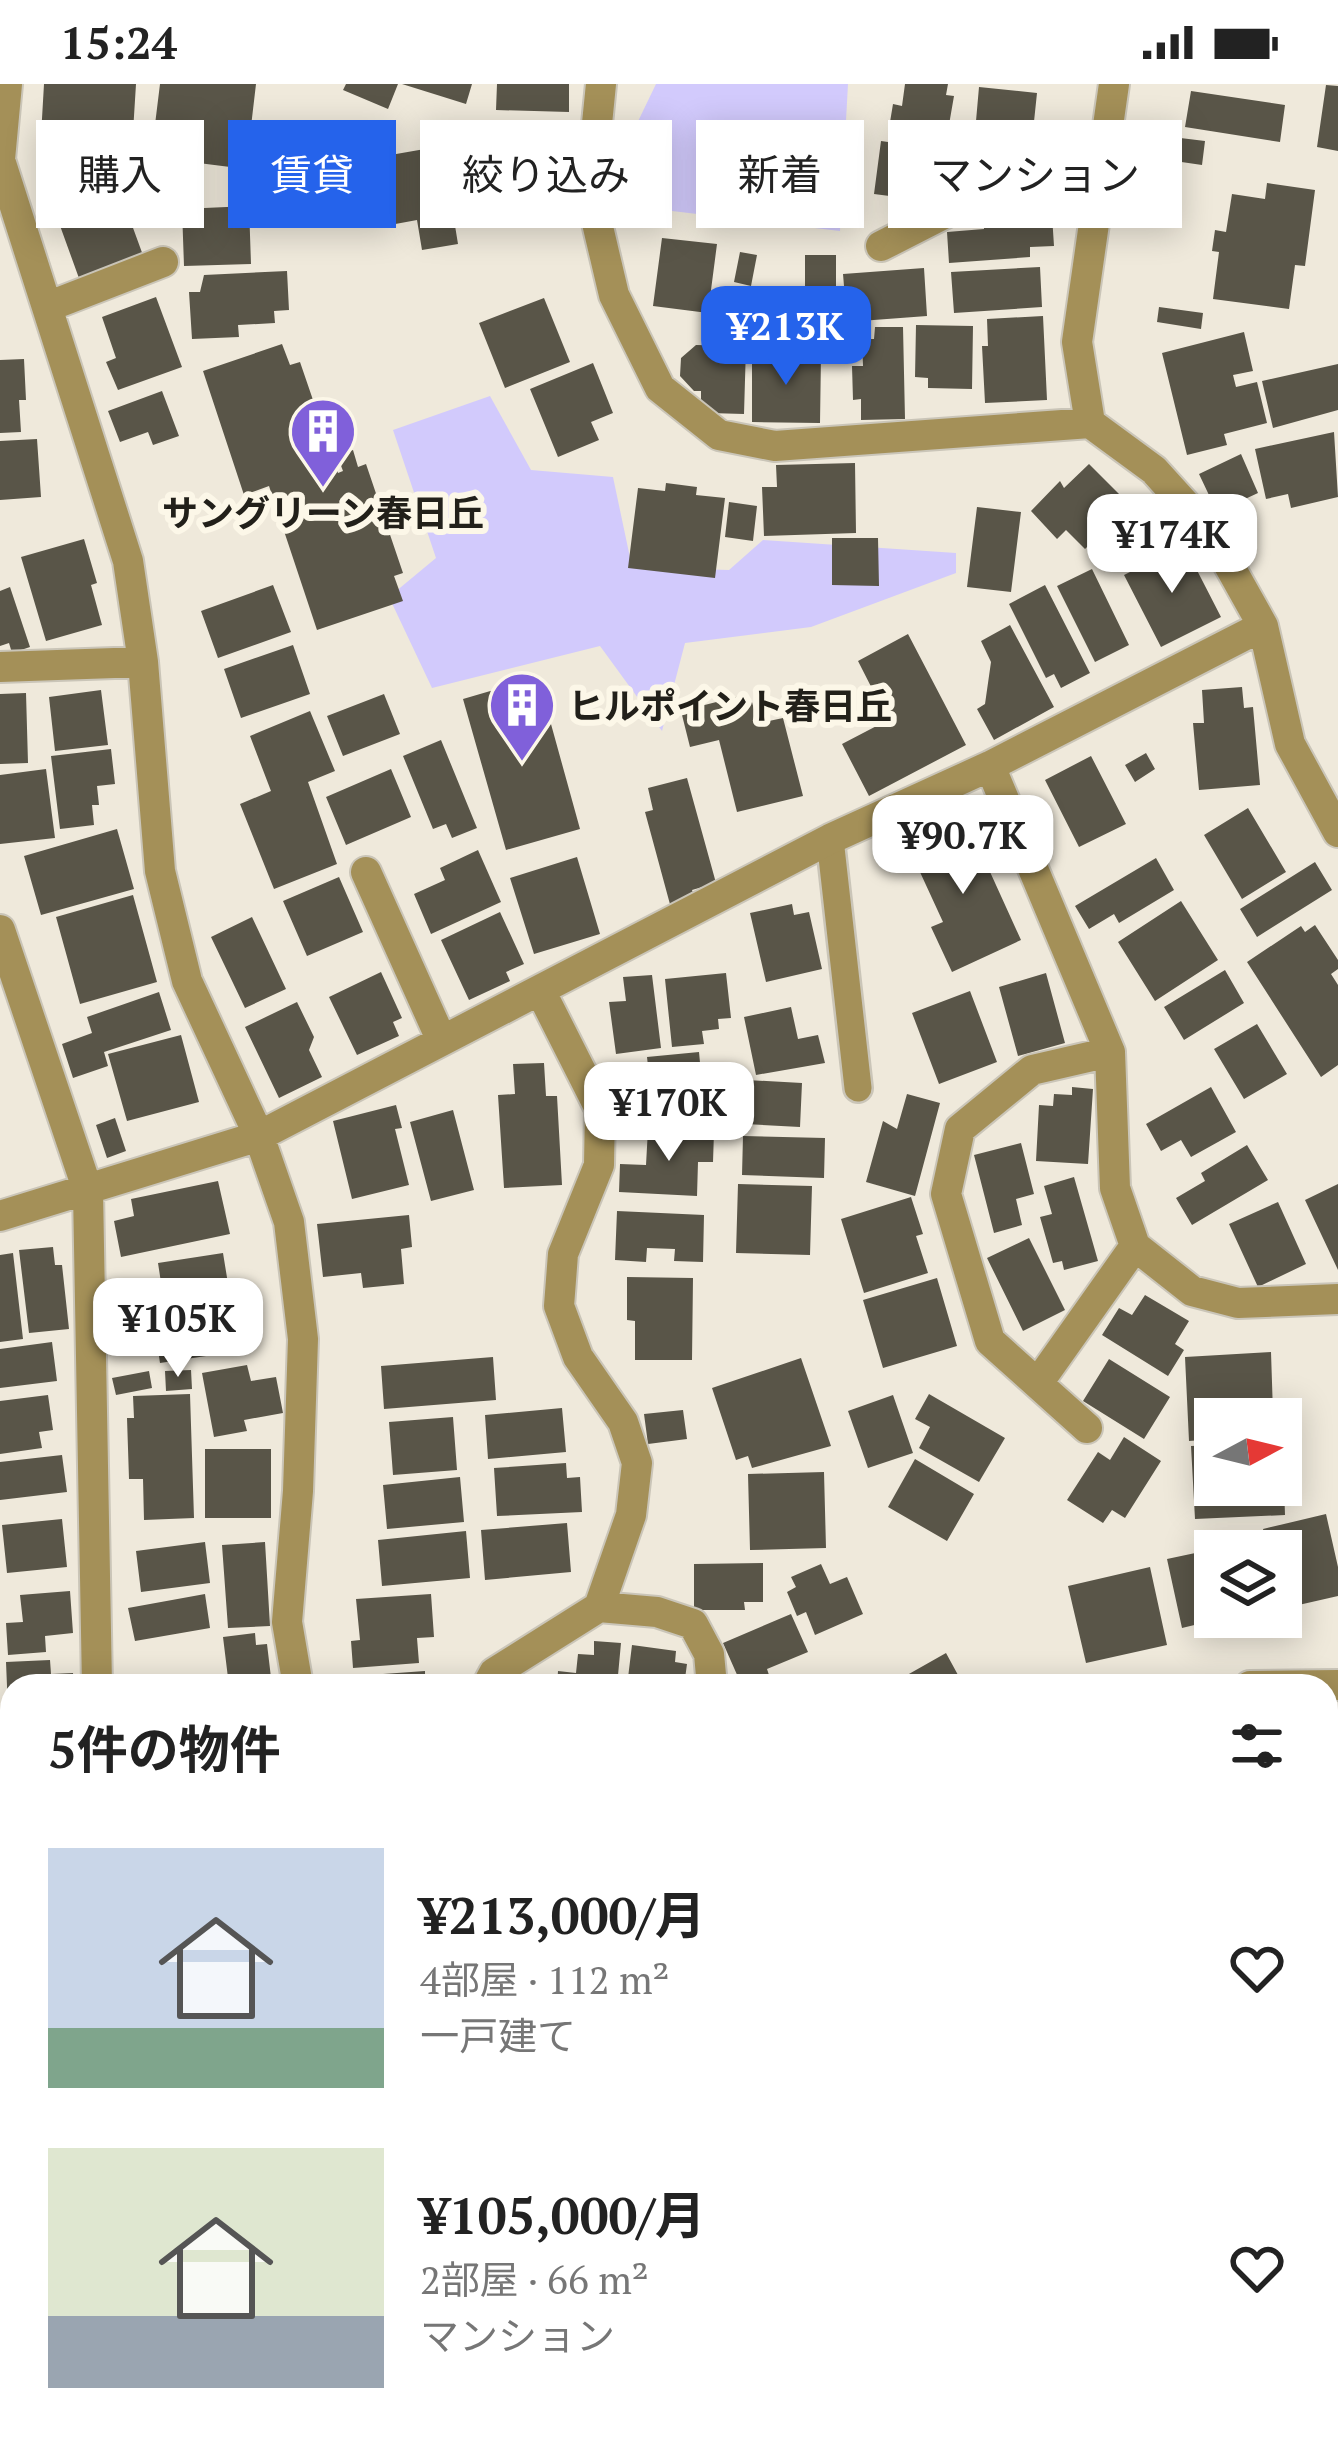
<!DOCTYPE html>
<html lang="ja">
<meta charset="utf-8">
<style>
:root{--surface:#fff;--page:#f6f6f6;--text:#222;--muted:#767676;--accent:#2563eb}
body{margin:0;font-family:"PT Serif","Noto Sans JP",serif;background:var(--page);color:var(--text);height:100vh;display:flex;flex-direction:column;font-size:45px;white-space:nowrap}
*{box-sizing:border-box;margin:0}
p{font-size:39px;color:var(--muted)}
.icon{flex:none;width:66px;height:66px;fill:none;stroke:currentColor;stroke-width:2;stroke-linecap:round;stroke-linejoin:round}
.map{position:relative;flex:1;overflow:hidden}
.details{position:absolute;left:0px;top:1590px;width:1338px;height:768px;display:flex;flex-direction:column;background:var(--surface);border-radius:36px 36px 0 0;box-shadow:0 6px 30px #0003}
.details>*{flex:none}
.guide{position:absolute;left:36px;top:36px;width:1266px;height:108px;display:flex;gap:24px}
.needle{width:78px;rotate:83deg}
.tools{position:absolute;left:1194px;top:1314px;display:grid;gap:24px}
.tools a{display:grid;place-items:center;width:108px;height:108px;border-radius:0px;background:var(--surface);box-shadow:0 6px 30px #0003;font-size:60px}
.price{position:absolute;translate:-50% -102px;padding:0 27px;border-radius:24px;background:#fff;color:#222;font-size:39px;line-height:78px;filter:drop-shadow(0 3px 6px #0008)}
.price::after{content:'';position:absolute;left:50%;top:72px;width:36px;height:27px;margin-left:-18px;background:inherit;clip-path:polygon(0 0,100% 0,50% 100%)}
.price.on{background:var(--accent);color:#fff}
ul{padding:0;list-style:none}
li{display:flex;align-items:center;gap:36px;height:300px;padding:0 48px}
li span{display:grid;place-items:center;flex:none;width:336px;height:240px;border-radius:0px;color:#555}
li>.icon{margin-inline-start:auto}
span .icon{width:144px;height:144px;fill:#fffc;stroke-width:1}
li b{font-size:51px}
h2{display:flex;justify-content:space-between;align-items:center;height:144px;padding:0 48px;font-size:51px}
.tag{padding:0 42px;border-radius:0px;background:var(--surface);box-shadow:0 6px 30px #0003;font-size:42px;line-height:108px}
.tag.on{background:var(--accent);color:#fff}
.status{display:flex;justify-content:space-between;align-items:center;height:84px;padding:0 60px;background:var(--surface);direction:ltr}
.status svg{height:33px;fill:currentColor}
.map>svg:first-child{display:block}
.green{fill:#d2cafc}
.building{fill:#595548}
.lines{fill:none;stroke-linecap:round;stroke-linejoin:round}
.lane-casing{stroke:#cac5b8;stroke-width:32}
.street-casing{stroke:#cac5b8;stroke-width:34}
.lane{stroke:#a49058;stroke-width:27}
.street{stroke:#a49058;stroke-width:30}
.labels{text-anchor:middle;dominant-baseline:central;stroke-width:12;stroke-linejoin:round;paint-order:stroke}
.poi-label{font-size:36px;font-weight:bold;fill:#22201a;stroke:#fcf7e8}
</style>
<div class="status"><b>15:24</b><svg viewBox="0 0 49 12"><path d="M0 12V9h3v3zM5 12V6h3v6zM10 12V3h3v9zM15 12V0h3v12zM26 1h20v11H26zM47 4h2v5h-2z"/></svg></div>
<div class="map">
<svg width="1338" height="2358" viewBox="0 0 1338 2358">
<rect width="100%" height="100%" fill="#efe9db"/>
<path class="green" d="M656,0H848L840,147L622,121L616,83Z
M490,312L531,386L613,393L632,483L729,486L763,456L956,469V489L811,543L685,559L662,647L600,562L432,604L389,513L436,474L393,346Z"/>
<path class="building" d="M44,0H136L133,48L118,47L117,74L40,69Z
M160,0H256L246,85L151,73Z
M346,0H398L388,25L343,6Z
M402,0H472L466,20Z
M497,0H569V28L496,26Z
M905,0H948L946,11L954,12L946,58L888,50L893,20L902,22Z
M1326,1L1338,2V67L1317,63Z
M979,3L1037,9L1031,66L1018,65L1016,76L973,71Z
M1191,7L1285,21L1280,58L1185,43Z
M508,36L566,39L563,105L505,102Z
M1164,52L1205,57L1202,81L1161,75Z
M881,57L931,64L930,71L950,74L944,119L874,110Z
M442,62L458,160L422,166L417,136L390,141L379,73Z
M89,99L93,109L117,100L144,174L80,197L50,114Z
M1267,99L1315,106L1305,182L1295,181L1289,225L1213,215L1219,168L1212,167L1215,146L1226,148L1232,110L1265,115Z
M1051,116L1054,162L1030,163V173L949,179L947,148L984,145V136L1011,134L1010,119Z
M249,122L251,180L184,182L182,125Z
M662,154L717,160L708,229L653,222Z
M740,168L757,171L751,202L734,198Z
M805,171H836V244L805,243Z
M1040,183L1042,223L954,229L951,188Z
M924,184L927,232L847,238L843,190Z
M287,187L289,226L274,227L275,239L238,241L239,253L192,255L189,208H200L204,191Z
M156,213L182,283L118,306L106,278L116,274L102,233Z
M544,214L570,278L505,304L479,239Z
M1159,223L1203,229L1201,245L1157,238Z
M1043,232L1047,316L985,319L982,262H988L987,235Z
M916,241L973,242L972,305L928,304V294L915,293Z
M875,243H903L905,335L861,336V315L853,316L852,282H863L862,255H874Z
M1244,248L1253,287L1233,291L1236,303L1257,298L1267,339L1224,350L1227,361L1187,371L1162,269Z
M282,260L290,281L300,278L338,389L343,387L337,371L353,366L358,383L366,380L403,489L394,492L403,517L317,546L269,402L244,411L203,287Z
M696,261L746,262L744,330L709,329L701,321V307H694L680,292L681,274Z
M752,270L821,271L820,339L752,338Z
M24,275L26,316H19L21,348L0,349V276Z
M593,279L613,329L591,338L599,356L558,373L530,305Z
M1338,280V326L1273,344L1262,297Z
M162,307L179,352L153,361L148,348L120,358L108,327Z
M1334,348L1338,413L1291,424L1288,410L1266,415L1255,365Z
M37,355L41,413L0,416V357Z
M1241,370L1258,409L1217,428L1199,390Z
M855,379L856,449L764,452L762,403H777L776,381Z
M1089,380L1139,430L1100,469L1091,459L1085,465L1066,446L1057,455L1031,427L1060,397L1064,404Z
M666,399L697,403L696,411L725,414L715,494L628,484L638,404L665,407Z
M729,418L757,422L753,457L725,453Z
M977,423L1021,428L1011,508L967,503Z
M832,454H878L879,502L832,501Z
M84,455L97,499L91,501L102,541L46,557L21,473Z
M1184,461L1221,533L1161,563L1124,491Z
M1092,485L1129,561L1095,578L1057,502Z
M273,501L291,548L218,574L201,527Z
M1045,501L1090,589L1061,604L1054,590L1046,594L1009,520Z
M10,503L30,563L12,569L9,559L0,562V507Z
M1010,541L1054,623L994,656L977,625L985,620L991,578L981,557Z
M908,550L966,661L869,712L842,660L888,636L858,577Z
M293,561L310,610L241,634L224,585Z
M538,593L580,745L506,766L463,615Z
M1242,603L1244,624L1253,623L1260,701L1199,706L1193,639H1204L1202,606Z
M101,606L108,661L55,667L49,613Z
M26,609L28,679L0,680V610Z
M384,610L400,650L343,672L327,632Z
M740,612L741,621L752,618L755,629L766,626L769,637L783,634L803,712L737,728L719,656L690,663L681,627Z
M310,627L335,687L308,698L337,780L274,805L240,720L271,707L250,652Z
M441,656L477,744L452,754L446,740L433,745L403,672Z
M111,665L115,700L97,702L99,721H92L94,741L60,745L51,672Z
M1146,669L1155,685L1135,698L1125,681Z
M1091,672L1126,740L1079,763L1045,696Z
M46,685L55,754L0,760V691Z
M391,685L411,733L346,761L326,713Z
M687,694L716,799L692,806L696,817L671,824L645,728L653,726L648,704Z
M1248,724L1286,788L1242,815L1204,751Z
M966,735L1021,856L952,888L931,843L943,838L908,762Z
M117,745L134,805L41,831L24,772Z
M478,766L501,818L431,850L414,810L445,796L440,784Z
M577,773L600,850L534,870L510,794Z
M1156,774L1174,806L1119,839L1114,830L1089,845L1075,822Z
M1315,778L1332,806L1257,853L1240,825Z
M339,793L363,848L307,872L283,817Z
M133,811L157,898L80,920L56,833Z
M1181,817L1218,876L1155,917L1118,858Z
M792,820L794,831L809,828L822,885L766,898L750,829Z
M500,828L524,880L506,888L510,897L469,916L441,856Z
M252,833L286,905L245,924L211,853Z
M1315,841L1338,876V885L1331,890L1338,901V981L1321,993L1247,878L1301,842L1305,848Z
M1225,886L1244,919L1184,956L1164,923Z
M381,888L402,934L393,938L399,952L357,971L329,913Z
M726,889L731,934L718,935L719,945L702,947L704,960L672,963L665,895Z
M1046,889L1065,959L1018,972L999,903Z
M652,891L661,964L616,970L609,918L626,917L623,893Z
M970,907L997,978L939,1000L912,929Z
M159,908L171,946L104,968L108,982L73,994L62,960L92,949L87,933Z
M297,918L314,953L309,966L322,993L279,1014L245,943Z
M791,923L798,955L818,951L825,979L756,991L744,933Z
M1257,940L1287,990L1244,1015L1214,965Z
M181,951L199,1018L127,1037L108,970Z
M699,968L705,1032L674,1035L673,1025L653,1027L647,973Z
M544,979L546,1012H557L562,1101L504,1104L498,1011L515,1010L513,980Z
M729,995L802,999L800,1043L726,1039Z
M1072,1003L1093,1005L1088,1080L1036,1077L1039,1021L1053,1022L1054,1010L1072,1011Z
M1211,1003L1236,1048L1191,1073L1181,1056L1161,1067L1146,1040Z
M907,1010L940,1019L915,1112L866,1098L883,1037L897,1045Z
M396,1021L402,1044L395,1045L409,1101L352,1115L333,1037Z
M453,1026L474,1106L431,1117L410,1038Z
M115,1034L126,1067L107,1074L96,1041Z
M648,1045L714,1048L713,1078H698L697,1112L619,1108L620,1080L646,1081Z
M743,1052L825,1054L824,1094L742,1091Z
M1021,1059L1034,1110L1016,1115L1022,1141L994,1149L974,1071Z
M1247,1061L1268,1096L1192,1141L1176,1114L1205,1097L1201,1089Z
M1074,1093L1098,1177L1064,1186L1062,1177L1053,1179L1040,1133L1052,1130L1044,1102Z
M218,1097L230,1150L121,1173L114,1137L134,1132L131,1115Z
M738,1100L812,1102L810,1171L736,1169Z
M1338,1100V1186L1305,1116Z
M911,1113L923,1150L916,1152L928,1189L864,1209L841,1135Z
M1278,1118L1306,1180L1258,1203L1229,1140Z
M617,1127L704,1131L703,1178L674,1177L675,1165L647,1164L646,1178L615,1176Z
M409,1131L412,1163L401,1165L404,1200L363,1204L361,1189L323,1193L317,1140Z
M1029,1154L1065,1226L1023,1247L987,1174Z
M53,1163L55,1181H62L69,1245L29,1249L19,1166Z
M13,1169L23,1255L0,1258V1171Z
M223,1169L239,1267L160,1279L155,1246L168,1244L158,1179Z
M627,1193L693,1194L692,1276H635V1237L627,1236Z
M937,1194L957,1262L883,1284L863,1216Z
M1145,1211L1189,1237L1175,1260L1184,1266L1168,1292L1102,1251L1119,1224L1132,1231Z
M52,1258L57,1297L0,1304V1265Z
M1271,1268L1273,1329L1281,1328V1335H1215V1355L1189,1357L1185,1273Z
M493,1273L496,1316L384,1325L381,1282Z
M801,1274L831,1362L752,1384L748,1372L736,1376L712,1304Z
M1109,1275L1170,1313L1144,1355L1083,1317Z
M247,1281L251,1297L276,1293L283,1329L244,1336L247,1347L214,1353L202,1289Z
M191,1286L192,1305L166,1307L165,1287Z
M149,1287L152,1304L116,1311L112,1294Z
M190,1310L194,1434L144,1436L143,1395H129L127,1334H134L133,1312Z
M929,1310L1005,1354L979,1398L919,1364L930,1343L915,1335Z
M48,1311L53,1346L39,1348L42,1364L0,1370V1317Z
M893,1311L913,1369L868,1384L848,1327Z
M562,1324L566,1368L488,1375L485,1331Z
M683,1326L687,1355L648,1360L644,1330Z
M453,1333L457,1386L393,1391L389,1338Z
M1124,1353L1161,1377L1125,1434L1112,1426L1103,1439L1067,1416L1098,1368L1110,1376Z
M1215,1361V1401H1284L1285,1431L1195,1435L1191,1362Z
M205,1365H271V1434H205Z
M62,1371L67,1408L0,1416V1378Z
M915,1375L974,1410L947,1457L888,1423Z
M566,1379L567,1394L580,1393L582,1428L497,1432L494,1384Z
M824,1388L826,1464L750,1466L748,1390Z
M460,1393L464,1438L387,1445L383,1401Z
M1326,1430L1338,1483V1512L1281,1525V1467H1268L1263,1445Z
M62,1435L67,1483L7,1489L2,1441Z
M567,1439L571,1488L485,1496L481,1446Z
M466,1447L470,1494L382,1502L378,1456Z
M205,1458L210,1499L141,1508L136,1467Z
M265,1458L270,1542L228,1544L222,1461Z
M1233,1461L1234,1467H1215V1536L1182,1544L1167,1475Z
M763,1479V1518H744L745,1526H694V1480Z
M821,1480L830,1500L847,1493L863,1530L815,1551L806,1528L797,1532L787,1508L796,1503L791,1493Z
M1150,1483L1167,1561L1086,1579L1068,1502Z
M70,1507L73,1549L45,1552L46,1568L8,1571L6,1539L23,1538L20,1511Z
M205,1510L210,1544L135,1557L128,1524Z
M431,1510L434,1553L417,1554L419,1579L353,1584L351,1557L360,1556L356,1515Z
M791,1530L808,1568L767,1585L770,1594L742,1602L723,1559Z
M255,1549L256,1561L267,1560L272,1602H229L223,1553Z
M594,1557L621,1559L617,1602H557L558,1587L576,1589L578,1570L594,1571Z
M632,1561L676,1567L675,1578L687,1580L684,1602H627Z
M946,1569L964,1602H895L893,1599Z
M50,1576L51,1590L73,1589L74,1602H12V1626H8L6,1578Z
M425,1587V1602H369V1591Z
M1331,1621L1338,1641V1712L1326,1715V1623Z
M0,1728H12V1806H0Z
M1332,1812L1338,1820V1964L1328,1971L1326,1816Z
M0,1814H12V1851H0Z
M0,1865H12V1919H0Z
M0,1932H12V1992H0Z
M0,2001H12V2066H0Z
M1326,2054L1338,2066V2096L1326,2108Z
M0,2079H12V2146H0Z
M0,2154H12V2216H0Z
M1326,2213L1338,2224V2268L1326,2281Z
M7,2259H12V2346H70V2358H6Z
M201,2346H237L236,2358H200Z
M549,2346H624L626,2358H562L561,2350L550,2353Z
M715,2346H809L805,2353L794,2348L789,2358H708Z
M1034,2346H1089L1099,2358H1019Z
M1264,2346H1324L1331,2353L1326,2358H1253Z"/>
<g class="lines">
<g class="lane-casing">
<path id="lane" d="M830,755L858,1004"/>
</g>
<g class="street-casing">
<path id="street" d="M601,0L590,109L614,211L660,304L719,351L775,362L1090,339
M1114,0L1077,258L1090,339L1154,386L1211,449L1263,542L1290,660L1338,748
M0,75L7,0
M0,76L128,477L143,578L160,787L187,897L259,1052L289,1138L303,1255L298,1407L287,1538L298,1602
M881,162L1110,45
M47,223L163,178
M0,583L143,578
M990,682L1110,968L1115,1104L1135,1162L1192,1207L1238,1219L1338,1215
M366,788L441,955
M0,846L88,1107L97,1602
M0,1132L259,1052L830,755L990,682L1263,542
M1038,1299L1135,1162
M1087,1344L990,1257L946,1110L960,1045L1032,986L1110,968
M599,1523L657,1528L693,1540L709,1570L712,1602
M487,1602L494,1589L599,1523L631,1431L637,1379L623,1338L578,1273L559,1222L563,1170L599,1081L600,1025L540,906
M1250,1602L1338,1601
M1326,2169L1338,2181
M0,2235L12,2236
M110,2346V2358
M510,2346L512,2358
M1155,2346L1168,2358
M268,2358V2346
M921,2358L946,2346"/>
</g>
<use href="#lane" class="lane"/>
<use href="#street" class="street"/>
</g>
<defs>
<g id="building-pin" transform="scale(3.45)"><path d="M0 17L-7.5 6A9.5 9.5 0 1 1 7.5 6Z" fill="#8060da" stroke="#fcf7e8"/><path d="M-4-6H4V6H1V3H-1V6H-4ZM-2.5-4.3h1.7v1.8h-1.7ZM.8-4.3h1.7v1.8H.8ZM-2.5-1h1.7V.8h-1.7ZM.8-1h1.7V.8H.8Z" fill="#fff"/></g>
</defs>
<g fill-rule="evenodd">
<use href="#building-pin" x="323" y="347"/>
<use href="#building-pin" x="522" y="621"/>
</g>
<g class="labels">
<g class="poi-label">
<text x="323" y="428">サングリーン春日丘</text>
<text x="568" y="621" text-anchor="start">ヒルポイント春日丘</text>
</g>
</g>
</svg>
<div class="tools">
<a><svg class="needle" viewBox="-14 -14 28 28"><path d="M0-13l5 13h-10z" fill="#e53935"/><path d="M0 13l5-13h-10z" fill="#767676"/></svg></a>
<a><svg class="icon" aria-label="layers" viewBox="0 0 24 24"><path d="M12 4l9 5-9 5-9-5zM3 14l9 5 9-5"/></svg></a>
</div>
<b class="price on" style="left:786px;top:304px">¥213K</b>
<b class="price" style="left:1172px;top:512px">¥174K</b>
<b class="price" style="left:963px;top:813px">¥90.7K</b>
<b class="price" style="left:669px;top:1080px">¥170K</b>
<b class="price" style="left:178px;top:1296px">¥105K</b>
<div class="guide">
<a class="tag">購入</a>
<a class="tag on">賃貸</a>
<a class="tag">絞り込み</a>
<a class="tag">新着</a>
<a class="tag">マンション</a>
</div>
<section class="details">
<h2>5件の物件<svg class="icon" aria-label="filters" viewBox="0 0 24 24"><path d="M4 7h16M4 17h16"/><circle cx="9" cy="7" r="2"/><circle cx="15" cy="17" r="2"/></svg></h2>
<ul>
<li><span style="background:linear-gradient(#c9d6e8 75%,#7fa58c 0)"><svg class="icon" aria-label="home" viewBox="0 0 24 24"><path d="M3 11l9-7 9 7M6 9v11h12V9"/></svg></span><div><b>¥213,000/月</b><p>4部屋 · 112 m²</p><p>一戸建て</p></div><svg class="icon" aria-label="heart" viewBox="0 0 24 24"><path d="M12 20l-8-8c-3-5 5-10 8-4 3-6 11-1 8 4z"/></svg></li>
<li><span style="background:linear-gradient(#dfe7d0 70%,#9aa5b1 0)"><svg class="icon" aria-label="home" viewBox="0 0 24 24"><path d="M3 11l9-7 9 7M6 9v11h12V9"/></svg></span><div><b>¥105,000/月</b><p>2部屋 · 66 m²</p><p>マンション</p></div><svg class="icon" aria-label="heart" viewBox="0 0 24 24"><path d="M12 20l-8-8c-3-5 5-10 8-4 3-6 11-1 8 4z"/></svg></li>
</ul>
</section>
</div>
